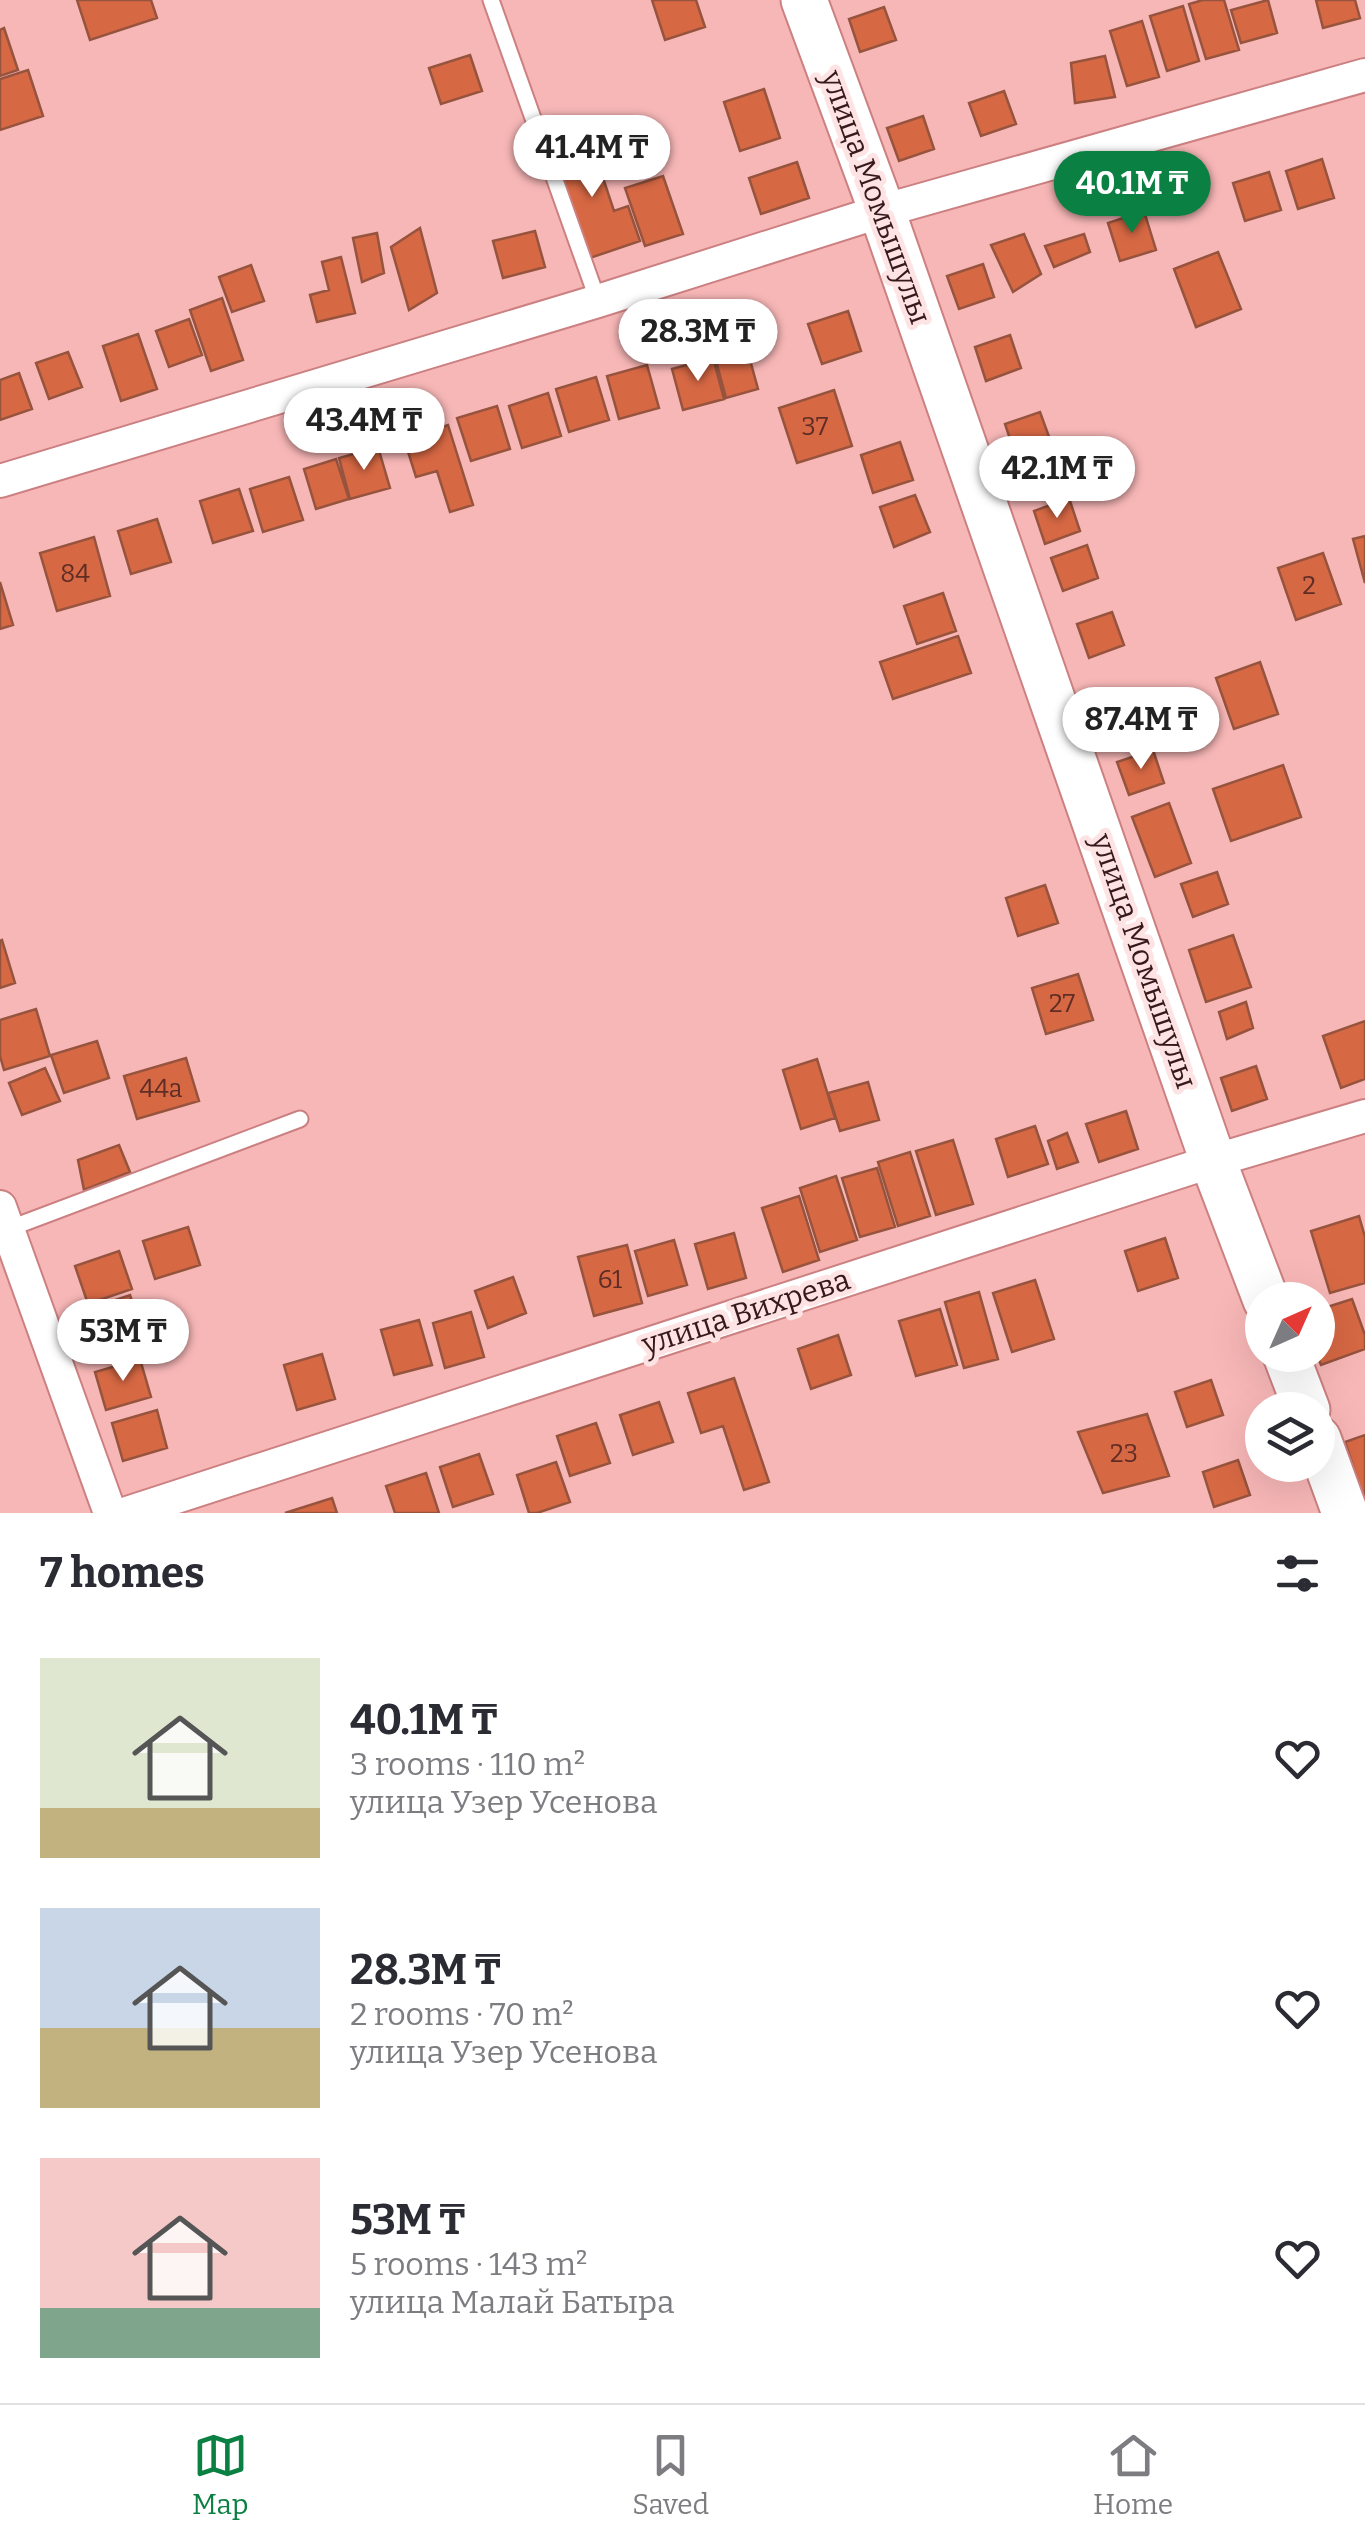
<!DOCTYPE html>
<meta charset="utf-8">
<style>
:root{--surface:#fff;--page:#f7f7f7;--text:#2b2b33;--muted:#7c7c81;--line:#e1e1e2;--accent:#0b8043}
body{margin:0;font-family:Bitter,serif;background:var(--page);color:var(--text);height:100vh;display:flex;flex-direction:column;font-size:38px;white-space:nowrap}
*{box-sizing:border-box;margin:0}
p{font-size:32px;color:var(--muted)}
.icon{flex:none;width:55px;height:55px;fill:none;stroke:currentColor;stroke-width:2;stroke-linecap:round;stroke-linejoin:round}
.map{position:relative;height:1513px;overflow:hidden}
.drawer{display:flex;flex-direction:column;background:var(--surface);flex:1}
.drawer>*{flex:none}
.needle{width:65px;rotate:45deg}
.controls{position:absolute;left:1245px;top:1282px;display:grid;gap:20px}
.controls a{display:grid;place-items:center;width:90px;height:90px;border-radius:50%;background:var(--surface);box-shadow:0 10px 40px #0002;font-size:50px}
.price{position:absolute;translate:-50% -85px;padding:0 22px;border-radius:35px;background:#fff;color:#222;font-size:32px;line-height:65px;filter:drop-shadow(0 2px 5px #0008)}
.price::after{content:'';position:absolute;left:50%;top:60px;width:30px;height:22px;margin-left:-15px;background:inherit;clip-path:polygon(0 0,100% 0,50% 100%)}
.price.current{background:var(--accent);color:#fff}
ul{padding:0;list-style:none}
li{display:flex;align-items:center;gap:30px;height:250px;padding:0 40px}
li span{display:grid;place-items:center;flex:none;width:280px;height:200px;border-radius:0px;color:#555}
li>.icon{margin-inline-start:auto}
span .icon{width:120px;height:120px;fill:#fffc;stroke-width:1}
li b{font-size:42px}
h2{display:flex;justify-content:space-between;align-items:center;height:120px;padding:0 40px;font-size:42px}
.menu{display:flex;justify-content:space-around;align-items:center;height:140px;border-top:2px solid var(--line);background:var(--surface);font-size:28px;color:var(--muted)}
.menu a{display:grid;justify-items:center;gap:5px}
.menu .current{color:var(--accent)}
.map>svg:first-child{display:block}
.building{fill:#d76844;stroke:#96533e;stroke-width:2.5}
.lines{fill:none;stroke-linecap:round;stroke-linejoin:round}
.lane-casing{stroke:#cc8081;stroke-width:19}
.street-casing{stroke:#cc8081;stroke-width:36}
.secondary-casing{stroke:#cc8081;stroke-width:49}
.lane{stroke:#fff;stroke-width:15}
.street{stroke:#fff;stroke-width:32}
.secondary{stroke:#fff;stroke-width:45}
.labels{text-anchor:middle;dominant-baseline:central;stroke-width:10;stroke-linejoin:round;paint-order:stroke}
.number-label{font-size:25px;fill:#5f2d25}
.street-label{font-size:30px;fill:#37191b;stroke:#fde3e3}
</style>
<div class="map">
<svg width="1365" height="1513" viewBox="0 0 1365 1513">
<rect width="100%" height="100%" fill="#f8b7b7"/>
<path class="building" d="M77,0H151L157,18L90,40Z
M652,0H696L705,27L665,40Z
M1203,0H1224L1239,50L1206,59L1189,4Z
M1268,0L1277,33L1241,43L1231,10Z
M1316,0H1355L1360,18L1323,28Z
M1183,6L1199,61L1167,71L1150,16Z
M884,7L896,40L860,52L849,19Z
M1142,21L1159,77L1127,86L1110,31Z
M4,28L18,70L0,76V30Z
M470,55L482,91L441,104L429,68Z
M1105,56L1115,97L1075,103L1071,63Z
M28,70L43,116L0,130V79Z
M764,89L780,138L740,151L724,102Z
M1004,91L1016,124L981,136L969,103Z
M923,116L934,149L899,161L887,128Z
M589,136L614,211L628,206L640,241L587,259L550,149Z
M1322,159L1334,198L1298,209L1286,171Z
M797,162L809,198L761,214L749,178Z
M1269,172L1281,210L1245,221L1233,183Z
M663,176L683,234L645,246L625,188Z
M1144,211L1156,250L1120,261L1108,223Z
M420,228L437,293L409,310L391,247Z
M535,231L545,267L503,278L493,241Z
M377,233L384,273L362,282L353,238Z
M1024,234L1041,274L1013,292L991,245Z
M1084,234L1090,252L1054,267L1045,246Z
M1218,252L1241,309L1196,327L1174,269Z
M341,257L355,313L317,322L310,295L329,290L322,262Z
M983,264L994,297L959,309L947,276Z
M251,265L264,301L232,312L219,277Z
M222,298L243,360L211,371L190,310Z
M848,311L861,351L822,364L808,324Z
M189,319L202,355L169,367L156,331Z
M138,334L157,389L121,401L103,346Z
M1010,335L1021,368L986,381L975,347Z
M747,349L758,389L726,398L715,357Z
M68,352L82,387L49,399L36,363Z
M713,358L724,399L683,410L672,369Z
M647,365L659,408L619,419L607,376Z
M19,373L32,409L0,420V380Z
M596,377L609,420L569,432L556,389Z
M834,390L852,446L797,463L779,408Z
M548,393L561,436L522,448L509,406Z
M497,406L510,449L471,461L457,418Z
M1040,412L1052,445L1016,457L1005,424Z
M448,425L473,505L450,512L437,471L416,477L404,439Z
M900,442L913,480L873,493L861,455Z
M378,447L390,488L350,499L339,458Z
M1048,449L1059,482L1024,494L1012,461Z
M336,459L349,499L316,509L304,469Z
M289,477L303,520L263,532L250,489Z
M239,489L253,531L213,543L200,501Z
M915,495L930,532L894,547L880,507Z
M1069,498L1080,531L1045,544L1034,511Z
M157,519L171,562L131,574L118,531Z
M1365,536V583L1353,539Z
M94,537L110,596L57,611L40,553Z
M1087,545L1098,578L1063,591L1051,558Z
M1323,553L1341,604L1296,620L1278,568Z
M0,582L13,625L0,629Z
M943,593L956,631L917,644L904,606Z
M1112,612L1124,645L1089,658L1077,624Z
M958,636L971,673L893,699L880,662Z
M1260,662L1278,714L1234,729L1216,678Z
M1142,698L1154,731L1118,744L1107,710Z
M1153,750L1164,783L1129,795L1117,762Z
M1283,765L1301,817L1231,841L1213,789Z
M1169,803L1191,863L1155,877L1132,817Z
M1217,872L1228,904L1193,917L1181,884Z
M1045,885L1058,923L1018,936L1006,898Z
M1233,935L1251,987L1206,1002L1189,950Z
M2,940L15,983L0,988V941Z
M1078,974L1093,1020L1046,1034L1032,988Z
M1246,1002L1253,1028L1227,1039L1219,1012Z
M36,1009L50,1056L4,1070L0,1056V1020Z
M1365,1021V1079L1341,1088L1323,1036Z
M97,1041L109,1078L64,1093L51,1055Z
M186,1058L199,1101L137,1119L124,1076Z
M817,1059L835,1118L801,1129L783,1070Z
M1256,1066L1267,1099L1232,1111L1221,1078Z
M45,1068L60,1101L22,1115L9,1083Z
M868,1082L879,1120L840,1131L828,1093Z
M1126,1111L1138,1149L1099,1162L1086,1124Z
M1035,1126L1048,1164L1008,1177L996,1139Z
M1067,1133L1078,1162L1057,1169L1048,1141Z
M953,1140L973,1204L936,1215L916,1151Z
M119,1145L130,1172L84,1190L78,1160Z
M910,1152L930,1216L898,1226L878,1162Z
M877,1168L895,1227L860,1237L842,1178Z
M836,1176L857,1240L820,1252L800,1188Z
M799,1196L819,1260L783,1272L762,1208Z
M1359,1216L1365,1237V1283L1330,1293L1311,1231Z
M188,1227L200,1265L155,1279L143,1241Z
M734,1233L746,1278L708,1289L695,1244Z
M1165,1238L1178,1278L1138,1291L1125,1251Z
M674,1240L687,1285L648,1296L635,1251Z
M627,1245L642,1303L594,1316L578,1257Z
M119,1251L132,1289L88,1304L75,1266Z
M513,1277L526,1313L488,1328L475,1291Z
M1035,1280L1054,1339L1012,1352L993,1293Z
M979,1292L998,1359L964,1368L945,1302Z
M130,1295L143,1335L107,1346L94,1307Z
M1352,1299L1365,1335V1349L1321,1365L1317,1355L1318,1310Z
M940,1309L957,1365L916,1376L899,1321Z
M471,1312L484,1357L445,1368L433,1323Z
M419,1320L432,1365L394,1375L381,1330Z
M838,1335L851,1375L811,1389L798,1349Z
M322,1354L335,1399L297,1410L284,1365Z
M140,1359L151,1397L106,1410L95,1372Z
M734,1378L769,1482L744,1490L723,1426L701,1433L688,1393Z
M1211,1380L1223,1415L1187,1427L1175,1392Z
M659,1402L673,1442L633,1455L620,1415Z
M157,1410L167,1448L123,1461L112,1423Z
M1147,1414L1169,1476L1103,1493L1078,1432Z
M596,1423L610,1463L570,1476L557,1436Z
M1365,1435V1495L1363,1496L1345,1442Z
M479,1454L493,1494L453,1507L440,1467Z
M1238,1460L1250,1495L1214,1507L1203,1472Z
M556,1462L570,1502L537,1513H529L517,1475Z
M426,1473L439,1513H395L386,1486Z
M332,1498L337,1513H285Z"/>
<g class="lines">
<g class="lane-casing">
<path id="lane" d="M491,0L598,301
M8,1229L300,1119"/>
</g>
<g class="street-casing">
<path id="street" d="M0,481L598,301L882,211L1365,75
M0,1207L110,1513
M127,1513L1213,1161L1365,1116"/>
</g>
<g class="secondary-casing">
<path id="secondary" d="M804,0L882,211L1213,1161L1266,1300
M1286,1355L1307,1410
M1318,1439L1345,1513"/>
</g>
<use href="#lane" class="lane"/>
<use href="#street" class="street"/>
<use href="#secondary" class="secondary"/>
</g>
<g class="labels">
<g class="number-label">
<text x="815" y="427">37</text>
<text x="75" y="574">84</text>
<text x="1309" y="586">2</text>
<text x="1062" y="1004">27</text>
<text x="161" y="1089">44а</text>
<text x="610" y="1280">61</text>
<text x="1124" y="1454">23</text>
</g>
<g class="street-label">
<text transform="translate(876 197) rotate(70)">улица Момышулы</text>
<text transform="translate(1144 961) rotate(71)">улица Момышулы</text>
<text transform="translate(746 1312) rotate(-18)">улица Вихрева</text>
</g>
</g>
</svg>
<div class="controls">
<a><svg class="needle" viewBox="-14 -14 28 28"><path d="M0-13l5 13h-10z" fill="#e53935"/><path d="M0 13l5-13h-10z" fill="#7c7c81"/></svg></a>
<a><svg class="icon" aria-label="layers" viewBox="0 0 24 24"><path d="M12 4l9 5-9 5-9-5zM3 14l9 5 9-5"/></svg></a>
</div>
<b class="price" style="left:592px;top:200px">41.4M ₸</b>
<b class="price current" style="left:1132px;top:236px">40.1M ₸</b>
<b class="price" style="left:698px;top:384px">28.3M ₸</b>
<b class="price" style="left:364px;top:473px">43.4M ₸</b>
<b class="price" style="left:1057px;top:521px">42.1M ₸</b>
<b class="price" style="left:1141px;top:772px">87.4M ₸</b>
<b class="price" style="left:123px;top:1384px">53M ₸</b>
</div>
<section class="drawer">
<h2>7 homes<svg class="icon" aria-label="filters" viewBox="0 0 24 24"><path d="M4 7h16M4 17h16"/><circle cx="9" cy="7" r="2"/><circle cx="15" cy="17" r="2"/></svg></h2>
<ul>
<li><span style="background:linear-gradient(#dfe7d0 75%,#c2b280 0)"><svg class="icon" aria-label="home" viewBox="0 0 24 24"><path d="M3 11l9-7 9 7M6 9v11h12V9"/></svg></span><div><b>40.1M ₸</b><p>3 rooms · 110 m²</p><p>улица Узер Усенова</p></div><svg class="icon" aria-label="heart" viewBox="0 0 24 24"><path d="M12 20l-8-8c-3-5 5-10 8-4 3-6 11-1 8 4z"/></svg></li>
<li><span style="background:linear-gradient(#c9d6e8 60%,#c2b280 0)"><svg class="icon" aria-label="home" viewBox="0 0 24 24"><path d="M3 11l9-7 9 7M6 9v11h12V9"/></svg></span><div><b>28.3M ₸</b><p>2 rooms · 70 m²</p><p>улица Узер Усенова</p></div><svg class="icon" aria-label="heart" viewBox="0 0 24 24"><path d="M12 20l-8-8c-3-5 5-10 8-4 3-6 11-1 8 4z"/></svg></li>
<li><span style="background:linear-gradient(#f6c9c9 75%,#7fa58c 0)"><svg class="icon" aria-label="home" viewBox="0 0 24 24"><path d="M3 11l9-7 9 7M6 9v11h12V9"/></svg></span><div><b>53M ₸</b><p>5 rooms · 143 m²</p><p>улица Малай Батыра</p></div><svg class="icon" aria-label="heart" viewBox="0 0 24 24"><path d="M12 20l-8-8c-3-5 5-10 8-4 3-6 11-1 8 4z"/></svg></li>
</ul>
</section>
<nav class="menu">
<a class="current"><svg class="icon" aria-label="map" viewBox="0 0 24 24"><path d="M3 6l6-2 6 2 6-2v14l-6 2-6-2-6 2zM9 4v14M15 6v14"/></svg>Map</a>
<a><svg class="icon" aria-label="saved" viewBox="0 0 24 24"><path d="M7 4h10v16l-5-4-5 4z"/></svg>Saved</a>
<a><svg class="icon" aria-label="home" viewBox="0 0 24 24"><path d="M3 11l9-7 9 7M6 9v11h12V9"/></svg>Home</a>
</nav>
